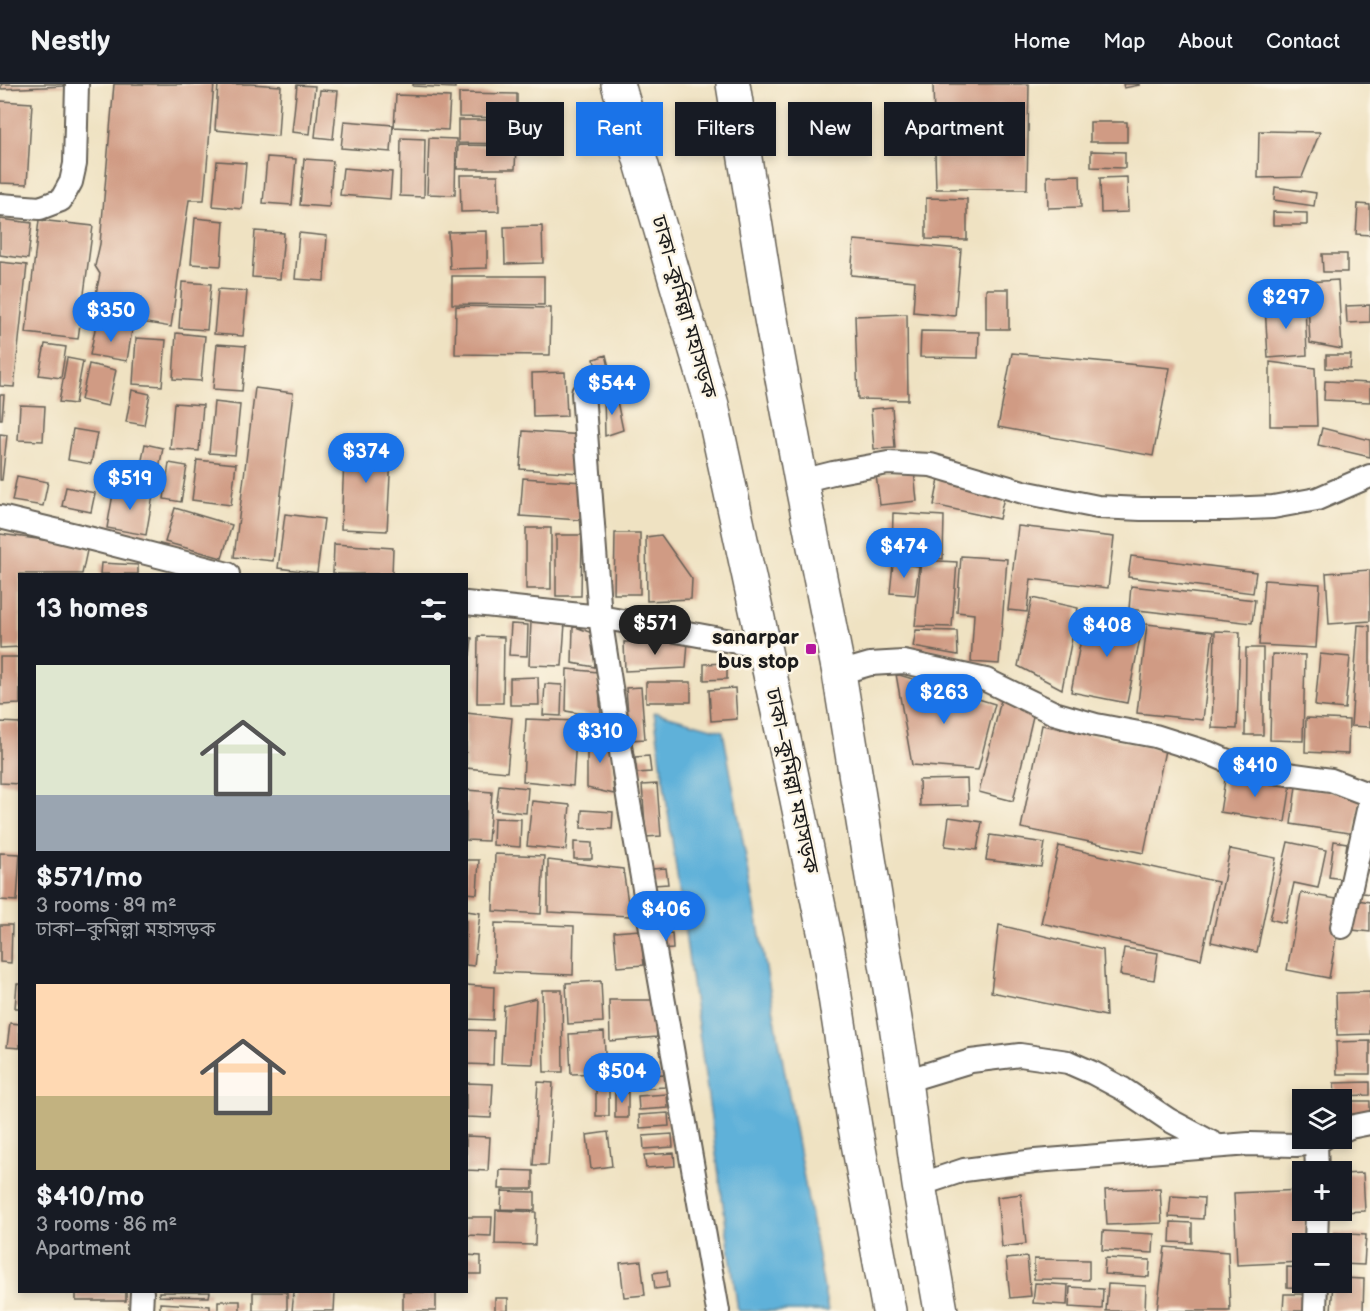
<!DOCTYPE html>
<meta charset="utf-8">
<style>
:root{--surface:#171b24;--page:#20242c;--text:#f1f3f6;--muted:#9ea1a6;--line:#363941;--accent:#1a73e8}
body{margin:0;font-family:"Balsamiq Sans","Noto Sans Bengali",sans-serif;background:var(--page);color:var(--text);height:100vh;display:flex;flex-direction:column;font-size:22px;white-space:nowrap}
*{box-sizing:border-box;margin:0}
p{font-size:20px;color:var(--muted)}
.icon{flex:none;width:33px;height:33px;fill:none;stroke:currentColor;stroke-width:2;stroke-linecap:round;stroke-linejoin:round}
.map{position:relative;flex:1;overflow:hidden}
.side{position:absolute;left:18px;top:489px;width:450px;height:720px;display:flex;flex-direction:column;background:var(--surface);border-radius:0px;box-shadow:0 3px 9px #0003}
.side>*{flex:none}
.hud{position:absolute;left:486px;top:18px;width:570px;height:54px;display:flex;gap:12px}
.controls{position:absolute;left:1292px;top:1005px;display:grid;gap:12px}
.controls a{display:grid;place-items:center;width:60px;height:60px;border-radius:0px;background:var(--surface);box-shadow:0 3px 9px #0003;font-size:30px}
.price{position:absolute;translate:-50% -51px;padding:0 14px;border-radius:21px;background:var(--accent);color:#fff;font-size:20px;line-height:39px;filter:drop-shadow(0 2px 3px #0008)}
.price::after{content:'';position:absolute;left:50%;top:36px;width:18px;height:14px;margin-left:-9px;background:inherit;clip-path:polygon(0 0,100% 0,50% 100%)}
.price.active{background:#222;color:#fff}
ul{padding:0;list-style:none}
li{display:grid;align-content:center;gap:12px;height:318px;padding:0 18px}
li span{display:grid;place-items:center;height:186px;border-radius:0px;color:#555}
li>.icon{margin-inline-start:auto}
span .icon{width:108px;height:108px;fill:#fffc;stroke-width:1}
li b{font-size:26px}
h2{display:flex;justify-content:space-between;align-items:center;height:72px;padding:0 18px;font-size:26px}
.tag{padding:0 21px;border-radius:0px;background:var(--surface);box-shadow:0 3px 9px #0003;font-size:21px;line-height:54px}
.tag.active{background:var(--accent);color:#fff}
header{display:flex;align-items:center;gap:36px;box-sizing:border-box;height:84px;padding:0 30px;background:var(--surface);border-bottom:2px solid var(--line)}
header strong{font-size:28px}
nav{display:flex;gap:33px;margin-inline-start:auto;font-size:21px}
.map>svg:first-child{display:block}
.water{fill:#5eb1d9;stroke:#3d667a;stroke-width:1.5}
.building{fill:#d09b84}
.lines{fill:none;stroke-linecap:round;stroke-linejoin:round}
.street-casing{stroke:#666156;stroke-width:26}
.highway-casing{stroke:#666156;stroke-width:36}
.street{stroke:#fff;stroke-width:22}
.highway{stroke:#fff;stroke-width:33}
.poi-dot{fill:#b5179e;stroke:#fcf5e5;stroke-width:2}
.labels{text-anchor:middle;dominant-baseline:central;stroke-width:5;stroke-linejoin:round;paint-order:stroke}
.street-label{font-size:21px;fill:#1c1c1c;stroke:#fcf5e5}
.poi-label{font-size:21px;font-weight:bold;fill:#1c1c1c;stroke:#fcf5e5;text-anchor:end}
</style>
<header>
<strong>Nestly</strong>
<nav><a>Home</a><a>Map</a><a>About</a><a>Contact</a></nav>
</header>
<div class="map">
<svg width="1370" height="1227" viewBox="0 0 1370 1227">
<rect width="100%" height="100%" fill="#fcf5e5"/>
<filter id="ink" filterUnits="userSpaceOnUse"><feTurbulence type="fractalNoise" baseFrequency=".0167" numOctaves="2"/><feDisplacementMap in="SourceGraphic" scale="12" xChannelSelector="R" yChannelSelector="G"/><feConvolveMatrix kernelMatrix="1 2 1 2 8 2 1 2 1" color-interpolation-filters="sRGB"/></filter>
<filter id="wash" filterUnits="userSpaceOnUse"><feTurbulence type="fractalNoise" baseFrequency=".008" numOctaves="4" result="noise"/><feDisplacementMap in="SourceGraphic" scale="24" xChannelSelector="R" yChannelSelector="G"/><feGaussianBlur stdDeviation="1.35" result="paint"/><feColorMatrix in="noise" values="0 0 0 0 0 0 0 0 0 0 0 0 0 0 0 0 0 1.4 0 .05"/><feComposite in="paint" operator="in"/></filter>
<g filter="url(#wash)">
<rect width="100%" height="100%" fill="#efe2c2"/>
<path class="water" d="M654,628L723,647L828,1227H738Z"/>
<g id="blocks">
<path class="building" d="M1,0H64V2L1,5Z
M114,0H214L204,116H189L171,243L92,230L100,190L95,182L100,160Z
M218,0H251L281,2L278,52L215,46Z
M413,0H455V4L413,2Z
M933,0H1029L1027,105H936Z
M1123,0H1140V1L1124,4Z
M297,1L315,2L310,50L292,48Z
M320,6L338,7L333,55L315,53Z
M459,9L517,10V34L459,33Z
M396,11L450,13L448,46L394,43Z
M0,17L32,19L27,100L0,99Z
M458,36H516L515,60L458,59Z
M344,37L393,41L391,68L341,64Z
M1090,38H1127V58H1090Z
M1259,47L1320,48L1302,93L1258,94Z
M401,54L425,55L424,113L400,112Z
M429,54L456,55L455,111L427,110Z
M458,61L516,62L515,85H457Z
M1091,67L1125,68V84L1091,83Z
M267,73L296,75L292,121L263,119Z
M304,75L333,77L329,123L300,121Z
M217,77L246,79L242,125L213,122Z
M343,84L392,88L390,115L340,111Z
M460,91H498L499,127L461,128Z
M1080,91L1081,123L1048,124L1047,92Z
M1127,93L1128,128L1101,129L1100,94Z
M1275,103L1316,109L1314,122L1274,116Z
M926,114L967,115V156L926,155Z
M1358,120L1370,121V151L1356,150Z
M1273,128L1307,129V141H1273Z
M195,134L224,137L221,182L191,180Z
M0,135L32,139L28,175L0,171Z
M39,136L93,142L78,255L26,249Z
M542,142L543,179L505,180L504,143Z
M255,147L284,149L280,195L252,193Z
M487,147V184L450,185L448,148Z
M299,149L327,152L324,197L295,195Z
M854,156L961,165L955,232L913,228L915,197L851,191Z
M1322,170H1347V188H1323Z
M0,178L27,181L14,303L0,302Z
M452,192H544V221L452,220Z
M1338,196L1342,265L1310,259L1307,198Z
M182,198L211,200L207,246L179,244Z
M218,205L247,207L243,252L214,250Z
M986,205H1009V245H986Z
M1305,219L1307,271L1268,274L1265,221Z
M1370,221V238L1347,239L1346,222Z
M456,222L551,224L550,271L455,270Z
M907,230L908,316L858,315L855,232Z
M96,240L132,246L127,277L90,271Z
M921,247L979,248L978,274L920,273Z
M176,249L205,252L201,297L173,295Z
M136,254L166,256L162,302L133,300Z
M45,260L66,263L61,294L39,291Z
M217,260L246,262L242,307L213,305Z
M1012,269L1170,284L1153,372L998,343Z
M606,271L614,303L600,305L594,275Z
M1326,271H1351L1350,285L1326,284Z
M67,274L83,277L75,320L59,318Z
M1270,278L1315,284L1317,342H1270Z
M89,280L116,286L108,322L81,316Z
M565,288L567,332L533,333L532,289Z
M1325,297L1370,299V318L1324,316Z
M255,304L293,309L273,477L234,473Z
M132,306L150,310L144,341L126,338Z
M0,311H4L2,335H0Z
M604,311L616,312L623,346L605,352Z
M214,318L240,321L235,371L209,369Z
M174,319L203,321L199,367L170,365Z
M20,321L45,322L43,357L18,356Z
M892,323L895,364L874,365L871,325Z
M1322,344L1370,356V373L1318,361Z
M73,345L97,349L91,380L68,376Z
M523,347L583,351L580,389L520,385Z
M0,350L7,351L2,396H0Z
M345,353L392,354L387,447L341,445Z
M145,360L163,364L157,395L139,392Z
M197,376L236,380L231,421L192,416Z
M169,379L187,382L181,418L164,415Z
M914,387L917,417L880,421L876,391Z
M17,392L48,398L43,422L12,417Z
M523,394L583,398L580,436L520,432Z
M939,395L1005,409L999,435L934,421Z
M66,403L95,409L91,428L62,422Z
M114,404L153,411L146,451L107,444Z
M175,424L232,441L222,474L165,458Z
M893,429L944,432L943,475L892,468Z
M285,430L324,435L317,489L278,484Z
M1018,442L1114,453L1108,504L1031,495L1027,528L1008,526Z
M526,444H551V505H526Z
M615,449H640V510H614Z
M0,450L88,462L82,490H20V563L0,564Z
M556,451H582L581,512H556Z
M661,451L692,495L691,515L647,517L646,453Z
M334,460L393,464L392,490H333Z
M961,472L1007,475L999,580L971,578L974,530L957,528Z
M1131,472L1256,488L1253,509L1128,493Z
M921,476L957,478L952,543L915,542Z
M101,479L138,481V490H100Z
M893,480L919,482L915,511L890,509Z
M1370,486V537L1329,540L1326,489Z
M1264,496L1320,500L1316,564L1259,561Z
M1131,502L1255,516L1252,539L1129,525Z
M1032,514L1078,524L1062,605L1018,582Z
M1086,528L1143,540L1127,619L1071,608Z
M531,537L565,539L562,582L529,581Z
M511,540L528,541L527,572L509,571Z
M1147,540L1213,548L1203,636L1137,629Z
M1358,541L1370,542V643L1351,642Z
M573,542L592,549L595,583L572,579Z
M916,546L957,547L958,571L913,563Z
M1215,547L1240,548L1237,645L1212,644Z
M478,552L504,553L503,619H477Z
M466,553L472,554L470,571L466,570Z
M624,558H688L686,584L625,587Z
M1246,564H1263V651H1245Z
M1272,570L1305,571L1303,657L1270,656Z
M1320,570L1350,573L1345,625L1315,622Z
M0,573H20V620L0,621Z
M727,579V595L704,596V580Z
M567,585L598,588L601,633L566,627Z
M896,590L995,620L978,686L912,681Z
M538,593L539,621H510V594Z
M646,598H691V618H646Z
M545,600L562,601L561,632L543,631Z
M641,603L645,655L630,656L626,604Z
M1004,603L1038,611L1013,717L979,708Z
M735,604L737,635L711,637L709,606Z
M466,629L512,634L507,688L466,684Z
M1306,634L1349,636L1348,670L1305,668Z
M526,635L577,637L573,702L523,697Z
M0,638L20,639V700L0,699Z
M1042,641L1165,666L1144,769L1021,744Z
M609,650L614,710L587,704V653Z
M649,672L651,688L637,689L635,673Z
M1226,689L1291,700L1285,738L1220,728Z
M967,695L968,721L920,722L919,696Z
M657,700L661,752L646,753L642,701Z
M499,701L528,704L526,729L496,726Z
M1296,702L1361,712L1355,750L1291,740Z
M466,706L492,708L488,757L466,756Z
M532,717L570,721L566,766L527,762Z
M582,726L613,728L612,745L581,744Z
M949,733L982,738L977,766L945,762Z
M494,734L521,735L520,763L493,761Z
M990,751L1045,759L1041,783L986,776Z
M1334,757L1347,759L1342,795L1329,793Z
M574,758L592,759V775H574Z
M1288,758L1326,766L1318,804L1294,799L1285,839L1270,835Z
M1059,762L1218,798L1201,875L1041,839Z
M1230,765L1276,774L1257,868L1211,858Z
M0,769L20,770L17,817L0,816Z
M495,770L544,772L541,830L493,827Z
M466,776H479L477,810L466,809Z
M548,776L623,785L630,832L548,828Z
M1360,778L1370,780V810L1355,808Z
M666,784L668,800L654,801L652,785Z
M1301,809L1343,816L1329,894L1287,886Z
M1357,816L1370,818V848L1353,846Z
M466,827L480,829L474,882L466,881Z
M495,839L574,842L573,891L494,888Z
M0,841H12L11,879L0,878Z
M999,841L1103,866L1106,932L991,908Z
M640,846L644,881L617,883L614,848Z
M672,849L673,865L659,866L658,850Z
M1124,864L1158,869L1154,896L1120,891Z
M601,897L603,938L568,940L566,899Z
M17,900H20V924H15Z
M466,901L494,903L493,936L466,935Z
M542,906H562L563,988H544Z
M1370,908V950L1337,951L1336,909Z
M536,914L533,980L501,979L504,922Z
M609,916H655L657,953L610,957Z
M10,939L20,940V964L7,963Z
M466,946L494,947L493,981L466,980Z
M604,948L606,989L571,990L569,950Z
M1370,957V990H1337L1336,958Z
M664,990L665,1003L636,1005L635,992Z
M538,998L553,999L548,1081H533Z
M1370,998V1011L1335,1012L1334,999Z
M466,999L493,1000L491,1034L466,1033Z
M596,1002H609V1032H596Z
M615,1005H628V1034H615Z
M667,1010L668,1024L639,1026L638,1012Z
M1341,1017H1370V1031L1341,1030Z
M668,1029L669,1042L640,1044L639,1031Z
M608,1048L612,1082L591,1085L587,1051Z
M672,1050L673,1063L644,1065L643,1052Z
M466,1052L490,1053L488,1087L466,1086Z
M674,1069L675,1082L646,1084L644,1071Z
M500,1086L533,1087V1105H499Z
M1363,1089L1365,1127L1341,1128V1090Z
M1160,1104L1162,1139L1107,1141L1105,1106Z
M1302,1106V1126H1305L1306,1160H1302V1178L1237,1181L1234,1109Z
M502,1107L535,1108V1126L501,1125Z
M1021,1110L1026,1160L1002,1163L997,1113Z
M1171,1112L1204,1114L1203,1135L1169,1133Z
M496,1126L536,1128L535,1161L495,1160Z
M466,1133H492L491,1152L466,1151Z
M1171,1138L1192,1139V1159L1170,1158Z
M1103,1147L1154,1150L1153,1169L1102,1166Z
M1334,1149L1366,1151L1364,1181L1341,1180V1160H1334Z
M1165,1163L1228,1168L1230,1227H1157Z
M466,1171L481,1172V1190H466Z
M1027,1173L1031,1212L1010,1214L1006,1175Z
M1105,1174L1150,1176L1149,1193L1104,1190Z
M1034,1175L1089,1176V1196L1034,1195Z
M641,1177L645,1211L624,1213L620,1179Z
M1287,1183L1302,1184V1198H1308V1204L1287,1203Z
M667,1187L669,1203L655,1205L653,1189Z
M1341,1194L1364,1195L1363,1227H1331L1333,1198H1341Z
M1035,1199L1068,1201L1067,1221L1033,1219Z
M1108,1200L1146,1202L1145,1227H1106Z
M1070,1203L1103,1205L1102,1225L1069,1223Z
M76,1208H126V1217H76Z
M159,1208H210L209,1213L159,1212Z
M253,1208H287V1227H253Z
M294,1208H335L334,1227H292Z
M403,1208H436V1227H403Z
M1284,1210H1305V1227H1283Z
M495,1214H508V1227H495Z
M218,1217H240V1227H218Z
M160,1219L210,1222V1227H160Z"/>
</g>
</g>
<g filter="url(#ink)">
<use href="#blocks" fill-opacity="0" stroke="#666156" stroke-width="1.5"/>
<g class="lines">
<g class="street-casing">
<path id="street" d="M0,121L40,124L61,116L71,98L75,80L77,0
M583,309L600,533L629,719L718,1227
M801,397L833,389L888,379L931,381L1023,408L1098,423L1141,425H1227L1273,423L1317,415L1370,392
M0,433L92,455L228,490
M466,519L600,533L764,563
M839,589L870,580L904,578L986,596L1054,629L1096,641L1155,652L1209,669L1244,684L1331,696L1370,711
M1342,843L1370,717
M905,997L971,977L1020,971L1068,978L1093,989L1123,1005L1169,1036L1218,1062
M1341,1047L1350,1043L1370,1039
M1316,1059L1317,1088
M919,1101L964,1086L1035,1077L1249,1060L1296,1061L1316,1059L1324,1054
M1316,1160L1317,1126
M141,1227L142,1208
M1315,1227L1316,1198"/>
</g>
<g class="highway-casing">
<path id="highway" d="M618,0L712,321L796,711L828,867L855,1043L889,1227
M733,0L769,224L801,397L839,589L905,997L919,1101L941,1227"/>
</g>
<use href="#street" class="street"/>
<use href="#highway" class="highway"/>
</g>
</g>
<rect class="poi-dot" x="805" y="559" width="12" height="12" rx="3"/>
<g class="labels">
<g class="street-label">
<text transform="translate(684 223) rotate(74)">ঢাকা–কুমিল্লা মহাসড়ক</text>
<text transform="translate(792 697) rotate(78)">ঢাকা–কুমিল্লা মহাসড়ক</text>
</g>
<g class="poi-label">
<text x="799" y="553">sanarpar<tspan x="799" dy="24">bus stop</tspan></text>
</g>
</g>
</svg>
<div class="controls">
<a><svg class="icon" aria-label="layers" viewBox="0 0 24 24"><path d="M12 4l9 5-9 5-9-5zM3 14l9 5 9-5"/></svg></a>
<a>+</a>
<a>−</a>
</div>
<b class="price" style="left:1286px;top:246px">$297</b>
<b class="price" style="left:111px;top:259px">$350</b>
<b class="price" style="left:612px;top:332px">$544</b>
<b class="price" style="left:366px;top:400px">$374</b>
<b class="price" style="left:130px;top:427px">$519</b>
<b class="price" style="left:904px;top:495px">$474</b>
<b class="price active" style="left:655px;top:572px">$571</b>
<b class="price" style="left:1107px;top:574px">$408</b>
<b class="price" style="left:944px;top:641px">$263</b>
<b class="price" style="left:600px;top:680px">$310</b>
<b class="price" style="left:1255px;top:714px">$410</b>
<b class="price" style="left:666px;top:858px">$406</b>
<b class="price" style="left:622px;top:1020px">$504</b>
<div class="hud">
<a class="tag">Buy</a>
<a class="tag active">Rent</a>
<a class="tag">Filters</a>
<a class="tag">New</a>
<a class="tag">Apartment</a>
</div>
<section class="side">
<h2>13 homes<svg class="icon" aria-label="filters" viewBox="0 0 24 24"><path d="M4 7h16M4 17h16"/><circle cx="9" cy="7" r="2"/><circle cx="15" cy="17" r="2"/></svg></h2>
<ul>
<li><span style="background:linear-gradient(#dfe7d0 70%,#9aa5b1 0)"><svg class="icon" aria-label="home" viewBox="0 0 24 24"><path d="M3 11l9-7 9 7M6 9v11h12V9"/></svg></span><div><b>$571/mo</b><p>3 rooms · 89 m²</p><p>ঢাকা–কুমিল্লা মহাসড়ক</p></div></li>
<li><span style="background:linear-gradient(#ffd9b3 60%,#c2b280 0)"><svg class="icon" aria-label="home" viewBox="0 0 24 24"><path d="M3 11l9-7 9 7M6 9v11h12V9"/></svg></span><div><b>$410/mo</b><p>3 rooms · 86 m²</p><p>Apartment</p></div></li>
</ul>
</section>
</div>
